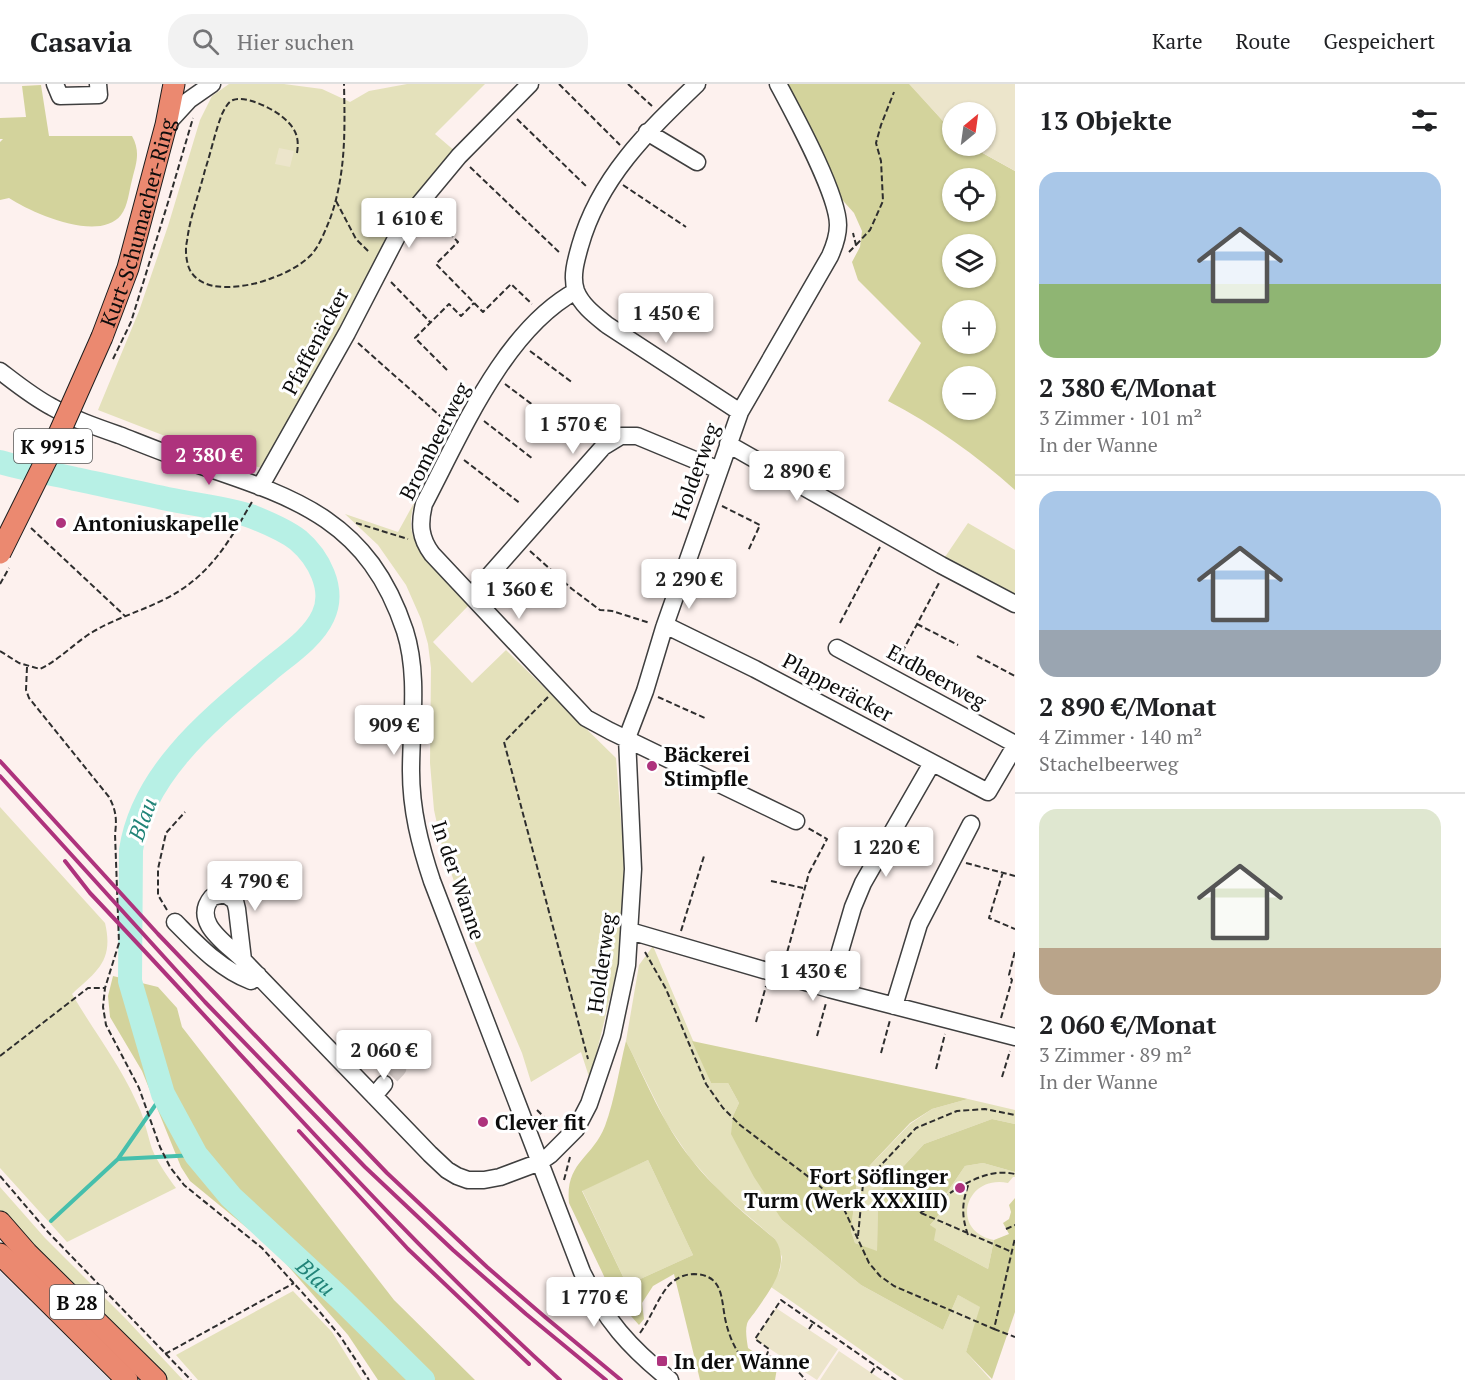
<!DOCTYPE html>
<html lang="de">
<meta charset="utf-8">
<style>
:root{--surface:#fff;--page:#f2f2f2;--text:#202124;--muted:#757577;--line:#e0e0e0;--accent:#ae337d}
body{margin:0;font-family:"PT Serif",serif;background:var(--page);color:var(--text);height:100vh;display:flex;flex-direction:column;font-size:22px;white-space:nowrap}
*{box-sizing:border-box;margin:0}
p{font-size:20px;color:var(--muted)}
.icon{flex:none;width:33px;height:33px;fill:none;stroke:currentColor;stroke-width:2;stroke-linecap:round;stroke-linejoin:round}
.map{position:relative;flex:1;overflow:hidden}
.sheet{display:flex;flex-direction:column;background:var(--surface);width:450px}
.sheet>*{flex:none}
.needle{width:39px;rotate:29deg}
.tools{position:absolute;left:942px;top:18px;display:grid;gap:12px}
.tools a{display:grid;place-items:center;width:54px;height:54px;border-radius:50%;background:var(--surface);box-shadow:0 2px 4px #0004;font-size:30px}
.price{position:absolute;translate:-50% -51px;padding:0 14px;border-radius:6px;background:#fff;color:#222;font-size:20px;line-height:39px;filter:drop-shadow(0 2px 3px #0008)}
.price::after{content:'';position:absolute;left:50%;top:36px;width:18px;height:14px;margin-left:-9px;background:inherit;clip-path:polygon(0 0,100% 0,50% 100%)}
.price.selected{background:var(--accent);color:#fff}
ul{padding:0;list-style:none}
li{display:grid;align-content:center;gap:12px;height:318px;padding:0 24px}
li+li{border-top:2px solid var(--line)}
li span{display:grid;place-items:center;height:186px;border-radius:18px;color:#555}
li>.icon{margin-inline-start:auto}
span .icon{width:108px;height:108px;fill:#fffc;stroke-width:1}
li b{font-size:26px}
h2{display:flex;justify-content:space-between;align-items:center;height:72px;padding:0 24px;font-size:26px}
header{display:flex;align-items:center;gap:36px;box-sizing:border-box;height:84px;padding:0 30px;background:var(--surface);border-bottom:2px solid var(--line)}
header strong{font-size:28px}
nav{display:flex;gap:33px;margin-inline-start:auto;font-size:21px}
.search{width:420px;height:54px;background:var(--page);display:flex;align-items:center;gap:15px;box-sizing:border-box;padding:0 21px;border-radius:24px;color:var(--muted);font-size:22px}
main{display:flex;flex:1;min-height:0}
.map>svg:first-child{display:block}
.industrial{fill:#e4e1ea}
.green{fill:#e4e1bb}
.forest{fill:#d3d39c;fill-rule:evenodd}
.pitch{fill:#ece5cb}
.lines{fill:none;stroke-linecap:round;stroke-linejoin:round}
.stream{stroke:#46bfac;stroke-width:4}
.river{stroke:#b7f0e5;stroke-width:24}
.minor-tunnel{stroke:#d9cfcc;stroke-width:16;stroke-dasharray:16 8;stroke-linecap:butt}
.minor-casing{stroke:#3f3f3f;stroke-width:19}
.major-casing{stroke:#1d1d1d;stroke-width:23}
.path{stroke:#2e2e2e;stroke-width:2;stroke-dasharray:6 3;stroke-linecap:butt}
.minor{stroke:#fff;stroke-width:16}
.major{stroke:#eb8970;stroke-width:21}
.rail{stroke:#ae337d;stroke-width:4}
.major-bridge-casing{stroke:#1d1d1d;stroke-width:23;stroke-linecap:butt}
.path-bridge{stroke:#2e2e2e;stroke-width:2;stroke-dasharray:6 3;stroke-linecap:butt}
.major-bridge{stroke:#eb8970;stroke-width:21}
.poi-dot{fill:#ae337d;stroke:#fff;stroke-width:2}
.labels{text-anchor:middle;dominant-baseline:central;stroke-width:6;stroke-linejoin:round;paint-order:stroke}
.shield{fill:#fff;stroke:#555;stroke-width:1.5}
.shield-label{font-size:20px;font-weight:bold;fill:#0c0c0c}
.street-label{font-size:21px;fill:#0c0c0c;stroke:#fff}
.poi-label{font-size:21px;font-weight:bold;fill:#0c0c0c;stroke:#fff;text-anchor:start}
.water-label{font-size:22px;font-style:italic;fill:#218478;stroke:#fff}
</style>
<header>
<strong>Casavia</strong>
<div class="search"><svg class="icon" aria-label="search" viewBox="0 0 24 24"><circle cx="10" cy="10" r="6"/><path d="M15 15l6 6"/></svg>Hier suchen</div>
<nav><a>Karte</a><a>Route</a><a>Gespeichert</a></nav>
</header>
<main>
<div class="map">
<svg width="1015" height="1296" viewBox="0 0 1015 1296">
<rect width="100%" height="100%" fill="#fdf1ee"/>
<path class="industrial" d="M0,1187L110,1296H0Z"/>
<path class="green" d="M229,0H284L322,5L350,18L369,7L407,0H485L435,50L456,68L431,97L267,386L165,352L98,326L139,227L168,142L200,36L212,12Z
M415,417C409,435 409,448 419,464L469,521L433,558L472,599L506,566L616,674L624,775L622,864L590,996L581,968L531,998L522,969L473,855L441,758L434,726L430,679L431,584L428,560L421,535L406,501L378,461L345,430L398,448Z
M968,439L1015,466V510L945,473Z
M0,723L105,839C114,877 97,887 72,910C93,946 119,979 136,1017C144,1032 147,1049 152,1065C158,1079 167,1092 176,1104L67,1158L0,1084Z
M653,862L711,999H728L739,1019L733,1032L782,1136L861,1201L943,1246L958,1211L981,1223L966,1268L991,1296H904L771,1203L780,1186L782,1173L775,1155L720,1108L690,1074L667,1040L626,957L639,881Z
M968,1015L1015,1026V1040L992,1035L924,1060L878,1110L877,1168L855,1159L851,1147L857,1095L910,1040L932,1025Z
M648,1076L693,1171L627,1201L582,1106Z
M983,1079L1015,1088V1093H1013L1008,1099C965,1090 949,1147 994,1156L988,1185L934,1156L930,1141L945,1124L944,1113L965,1082Z
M0,1103L45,1154L126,1235L183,1296H166L32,1163L0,1128Z
M293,1207L332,1248L362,1296H198L176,1271Z"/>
<path class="forest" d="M788,0H910L952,47V62H970L1015,87V406C976,371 934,341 888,317L921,259L858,196L852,178L860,163L862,147L854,129L837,110L822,73ZM952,94H986V128H952ZM952,160H986V194H952ZM952,226H986V260H952ZM952,292H986V326H952Z
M41,1L49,52H132C141,68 136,80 132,96C129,107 128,122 121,131C99,159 32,129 9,114L0,116V58L3,55H0V34L26,33L22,2Z
M113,892L158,903L177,924L182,943L394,1216L475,1296H378L348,1251L274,1166L190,1097L181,1083L142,987L110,933L108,912Z
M626,957C646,997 663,1040 691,1075C715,1106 745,1130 775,1155C792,1181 769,1207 755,1228C753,1231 748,1236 747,1240C745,1247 747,1257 748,1264L777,1284L775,1296H700L674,1190L653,1202L642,1219L644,1235L639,1241L614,1213L569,1119C565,1078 592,1075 605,1042C615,1015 619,985 626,957ZM648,1076L693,1171L627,1201L582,1107Z
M692,957L968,1015L932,1025L910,1039L857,1095L851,1147L855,1159L877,1167L878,1110L924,1060L992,1035L1015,1040V1088L983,1079L965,1082L944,1113L945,1124L930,1141L936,1145L934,1156L988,1185L994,1156L1009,1150L1003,1139L1009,1135L1011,1128L1009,1121L1015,1114V1228L992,1295L966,1268L980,1223L958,1211L943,1246L861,1201L782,1136L754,1093L731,1050L733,1032L739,1019L728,999H711Z"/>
<path class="pitch" d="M909,0H1015V87L970,62H986V28H952V47Z
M279,64L294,67L290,83L275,80Z
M776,1224L838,1265L817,1296L755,1255Z
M839,1267L882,1296H820Z"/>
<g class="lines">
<path class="stream" d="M118,1075L163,1010
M51,1137L118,1075L196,1071"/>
<path class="river" id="s1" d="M0,378C24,385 50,389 75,395C109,402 143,410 178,417C203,422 229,424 253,433C268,439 285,446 298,456C318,473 336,505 323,532C313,554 287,571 269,586C212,634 143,688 131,766L130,897L163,1010L196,1071L231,1113L341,1215L423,1296"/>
<path class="minor-tunnel" d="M363,970L379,957L398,985L384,1000"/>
<g class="minor-casing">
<path id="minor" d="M55,0L60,12L99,11L98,0
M697,0C647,48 599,94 580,162C576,176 571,193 576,207C582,222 596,232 607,241L740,328
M166,41L189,16L212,0
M647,48L697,78
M576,207C504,246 461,350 424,420C419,440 420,454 432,470L586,634L610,647L796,737
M0,287C17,300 33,313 52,323C73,335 96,343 119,351C142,360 164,369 187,377C290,412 367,432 405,547C419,591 411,641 411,687C411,726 420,761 432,797L582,1188C605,1236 629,1263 670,1296
M728,360L941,481L1015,520
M260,403L347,249L405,137L459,72L530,0
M472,511L603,363L621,352H637L719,386
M665,541L755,585L988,708L1015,662
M837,564L1015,660
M225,810L235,817L237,825L243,876C226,859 191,838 212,813Z
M175,838C198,861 220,885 251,897L258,891
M630,847L829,905L1015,953
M243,876L430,1070L447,1086L457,1092L468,1096H484L500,1093L540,1078L550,1071L576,1045L589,1020L612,952L627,881L633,785L627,654L645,607L664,544L740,328L830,172C834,163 838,152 838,141C838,110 794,30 778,0
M829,905L853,823L863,799L932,679
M894,922L919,840L971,740
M346,982L363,970
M374,1012L384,1000"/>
</g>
<g class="major-casing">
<g id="major">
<path id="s2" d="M102,253L128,184L166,41L174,0"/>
<path d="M0,1138L27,1169L156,1296"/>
<path d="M0,1170L127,1296"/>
</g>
</g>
<path class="path" d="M559,0L620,61
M628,0L652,22
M517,35L588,104
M297,69C300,51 294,42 280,31C271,24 245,11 233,16C228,18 225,24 222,30C215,48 211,68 205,86C199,110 190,133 187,157C185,165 186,176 189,184C193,194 203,200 214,202C231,205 255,201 272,194C286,189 300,182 311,171C320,161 325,147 330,135C346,90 345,47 344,0
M470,83L561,170
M623,101L686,143
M170,112L193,34
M336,117L356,155L370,169
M430,129L458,158L436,180L483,228L511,200L532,220
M856,161L870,146L883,117L881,77L876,59L881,41L894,8
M849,168L856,161L853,149
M391,198L430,238
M358,259L448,339
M530,267L573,299
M447,286L415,254L449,220L461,232L474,219
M505,300L554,337
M484,337L533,375
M464,376L521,420
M722,422L760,441L748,467
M356,439L408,455
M31,444L125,532
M530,467L572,505L600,526L612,527L650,539
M840,539L880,463
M917,540L958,561
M0,567L19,579L40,585C61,575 76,557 96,546C117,534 141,527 163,516C209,494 229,458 253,416
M977,572L1015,592
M898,576L940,497
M27,583L26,606L29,614L109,713C116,726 117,735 115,750L119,859L105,904L103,923L106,941L139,1004L160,1063L170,1083L184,1101L262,1164L319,1227L340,1252L369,1296
M548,613L504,658L588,975
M658,613L707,635
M966,779L1015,792
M1003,788L989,834L1015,845
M771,797L803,804
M167,826L158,811V785L166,749L185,728
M681,847L704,772
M645,868L666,905L706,1000L723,1024L740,1041L814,1097L843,1123L869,1179L880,1192L894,1202L994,1245L1015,1154
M785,876L809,789L827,755L808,744
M1001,934L1012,896L1009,891L1015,867
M756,938L766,902
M817,952L826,919
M881,969L890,936
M0,972L88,904H105
M936,985L945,950
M1002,993L1010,967
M537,1026L547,1036L557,1040L558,1042
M0,1092L48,1148L191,1296
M564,1096L570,1073
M920,1129C948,1112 980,1082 1015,1090
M921,1129L1012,1168
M1006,1145L1015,1141
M968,1151C961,1131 962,1118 969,1099
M858,1152L863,1100L916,1044L957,1027L985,1025L1015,1031
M809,1245L813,1239
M994,1245L1015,1253
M640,1249C651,1234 657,1215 669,1201C676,1194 685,1190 694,1190C723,1191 721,1213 725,1234C728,1249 734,1265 744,1276C755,1280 758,1275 768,1273C780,1271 799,1286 805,1296
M165,1270L294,1199
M766,1273L769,1265L755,1255L781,1216L896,1296
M871,1289L876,1282"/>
<use href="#minor" class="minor"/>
<use href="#major" class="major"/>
<path class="rail" d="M0,677L158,850L387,1089L487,1183L545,1233L621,1296
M0,692L205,918L365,1083L453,1166L526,1230L606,1296
M65,777L90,809C246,973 392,1144 560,1296
M299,1047L408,1165L529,1280"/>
<g class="major-bridge-casing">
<path id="major-bridge" d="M0,469L58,352L102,253"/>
</g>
<path class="path-bridge" d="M113,275L131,238L170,112
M0,500L9,484"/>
<use href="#major-bridge" class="major-bridge"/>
</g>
<g class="poi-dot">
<circle cx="61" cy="439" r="6"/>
<circle cx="652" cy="682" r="6"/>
<circle cx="483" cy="1038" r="6"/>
<circle cx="960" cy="1104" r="6"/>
<rect x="656" y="1271" width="12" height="12" rx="3"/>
</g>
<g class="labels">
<g class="shield">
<rect x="14" y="345" width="78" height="34" rx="4.5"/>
<rect x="50" y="1201" width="54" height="34" rx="4.5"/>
</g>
<g class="shield-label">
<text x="53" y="362">K 9915</text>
<text x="77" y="1218">B 28</text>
</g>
<g class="street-label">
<text stroke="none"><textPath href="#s2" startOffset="120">Kurt-Schumacher-Ring</textPath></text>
<text transform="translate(315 257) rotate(-62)">Pfaffenäcker</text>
<text transform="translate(434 357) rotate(-63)">Brombeerweg</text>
<text transform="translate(695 387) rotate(-70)">Holderweg</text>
<text transform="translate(937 592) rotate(29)">Erdbeerweg</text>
<text transform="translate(838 603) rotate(28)">Plapperäcker</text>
<text transform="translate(459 796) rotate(71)">In der Wanne</text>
<text transform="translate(601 879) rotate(-82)">Holderweg</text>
</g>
<g class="poi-label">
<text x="73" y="439">Antoniuskapelle</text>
<text x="664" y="670">Bäckerei<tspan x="664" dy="24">Stimpfle</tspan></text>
<text x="495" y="1038">Clever fit</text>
<text x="948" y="1092" text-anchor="end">Fort Söflinger<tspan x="948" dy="24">Turm (Werk XXXIII)</tspan></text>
<text x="674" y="1277">In der Wanne</text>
</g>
<g class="water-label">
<text transform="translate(142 735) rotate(-70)">Blau</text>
<text stroke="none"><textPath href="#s1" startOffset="1194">Blau</textPath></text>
</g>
</g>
</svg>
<div class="tools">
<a><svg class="needle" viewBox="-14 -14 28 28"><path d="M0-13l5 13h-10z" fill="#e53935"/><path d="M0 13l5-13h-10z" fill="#757577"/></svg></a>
<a><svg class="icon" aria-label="locate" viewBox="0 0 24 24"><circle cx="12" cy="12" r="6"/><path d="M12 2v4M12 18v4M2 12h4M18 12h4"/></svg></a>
<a><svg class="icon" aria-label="layers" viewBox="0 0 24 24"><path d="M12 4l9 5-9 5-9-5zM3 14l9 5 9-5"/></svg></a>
<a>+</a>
<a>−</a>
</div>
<b class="price" style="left:409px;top:165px">1 610 €</b>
<b class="price" style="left:666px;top:260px">1 450 €</b>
<b class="price" style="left:573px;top:371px">1 570 €</b>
<b class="price selected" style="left:209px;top:402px">2 380 €</b>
<b class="price" style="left:797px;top:418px">2 890 €</b>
<b class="price" style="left:689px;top:526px">2 290 €</b>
<b class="price" style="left:519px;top:536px">1 360 €</b>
<b class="price" style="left:394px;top:672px">909 €</b>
<b class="price" style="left:886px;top:794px">1 220 €</b>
<b class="price" style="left:255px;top:828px">4 790 €</b>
<b class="price" style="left:813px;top:918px">1 430 €</b>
<b class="price" style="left:384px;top:997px">2 060 €</b>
<b class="price" style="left:594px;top:1244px">1 770 €</b>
</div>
<section class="sheet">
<h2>13 Objekte<svg class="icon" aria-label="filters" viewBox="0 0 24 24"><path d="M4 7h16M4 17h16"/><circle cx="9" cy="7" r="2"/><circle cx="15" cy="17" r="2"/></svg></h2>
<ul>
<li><span style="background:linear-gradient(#a9c7e8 60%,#8fb573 0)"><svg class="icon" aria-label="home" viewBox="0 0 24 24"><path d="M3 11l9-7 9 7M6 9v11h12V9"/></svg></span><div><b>2 380 €/Monat</b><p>3 Zimmer · 101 m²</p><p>In der Wanne</p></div></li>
<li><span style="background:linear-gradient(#a9c7e8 75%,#9aa5b1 0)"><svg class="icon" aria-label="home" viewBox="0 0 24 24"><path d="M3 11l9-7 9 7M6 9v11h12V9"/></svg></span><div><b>2 890 €/Monat</b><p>4 Zimmer · 140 m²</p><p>Stachelbeerweg</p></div></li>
<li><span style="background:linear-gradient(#dfe7d0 75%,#b9a48a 0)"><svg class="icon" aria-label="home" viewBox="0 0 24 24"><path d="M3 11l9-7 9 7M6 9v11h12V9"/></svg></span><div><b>2 060 €/Monat</b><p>3 Zimmer · 89 m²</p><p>In der Wanne</p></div></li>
</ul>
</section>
</main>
